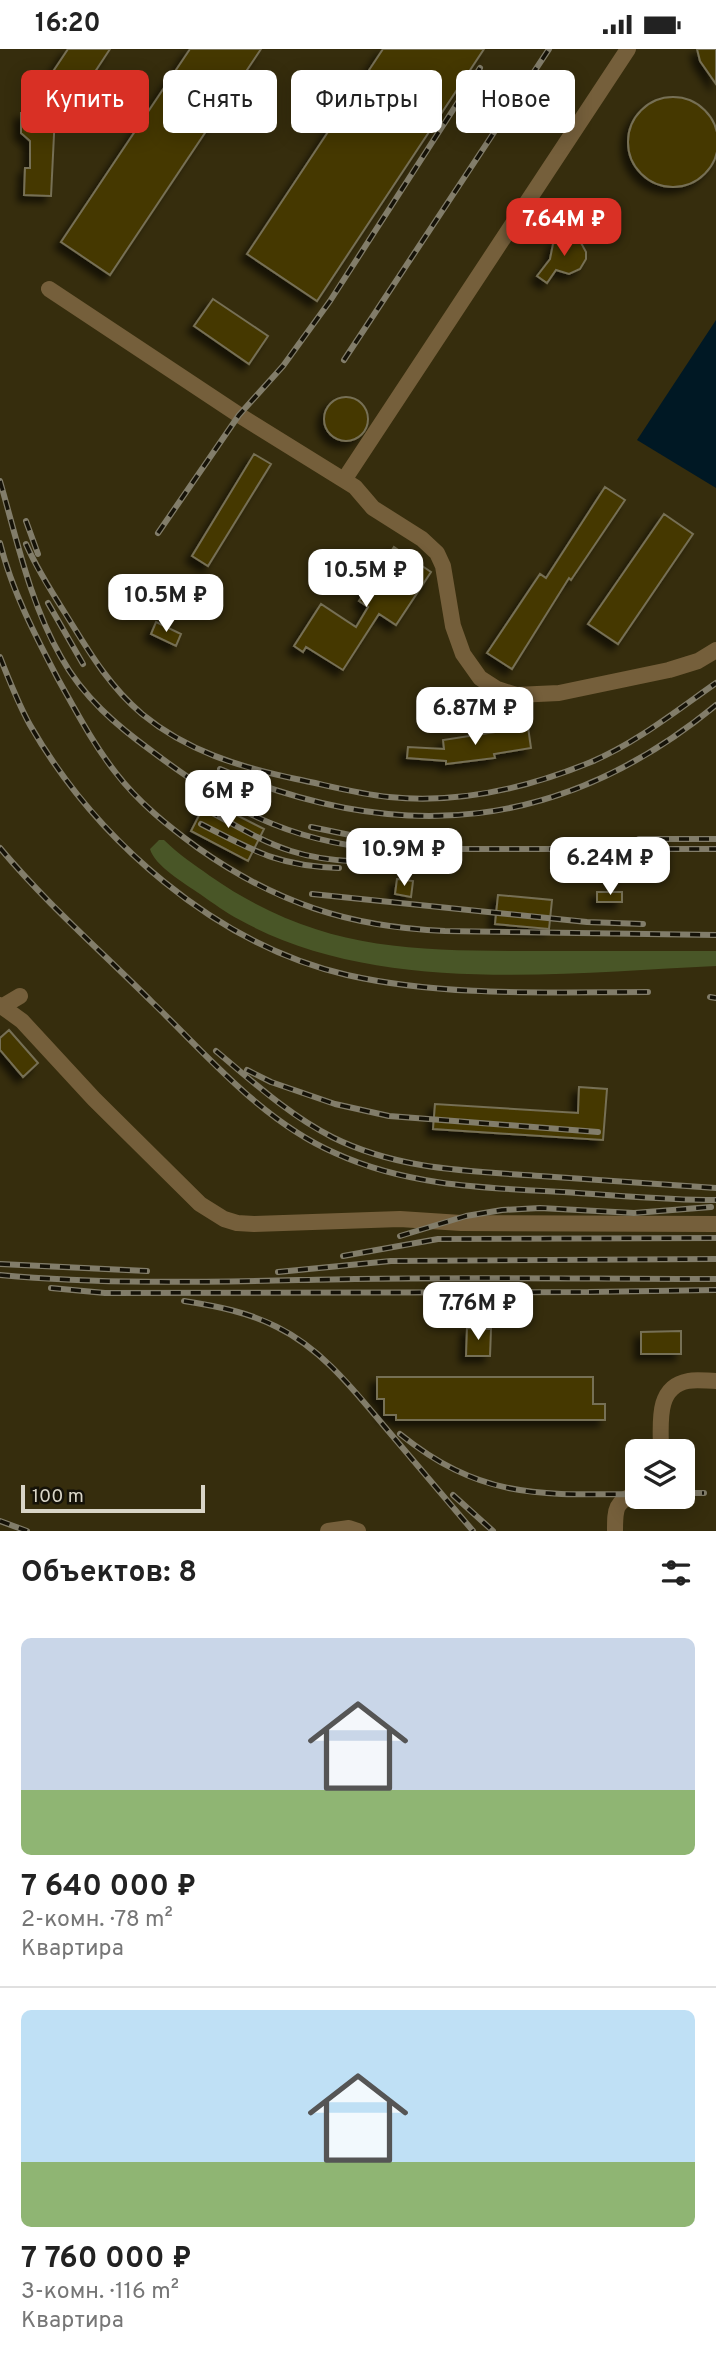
<!DOCTYPE html>
<html lang="ru">
<meta charset="utf-8">
<style>
:root{--surface:#fff;--page:#f2f2f2;--text:#222;--muted:#767676;--line:#e0e0e0;--accent:#d93025}
body{margin:0;font-family:Overpass,sans-serif;background:var(--page);color:var(--text);height:100vh;display:flex;flex-direction:column;font-size:26px;white-space:nowrap}
*{box-sizing:border-box;margin:0}
p{font-size:23px;color:var(--muted)}
.icon{flex:none;width:38px;height:38px;fill:none;stroke:currentColor;stroke-width:2;stroke-linecap:round;stroke-linejoin:round}
.map{position:relative;height:1482px;overflow:hidden}
.drawer{display:flex;flex-direction:column;background:var(--surface);flex:1}
.drawer>*{flex:none}
.guide{position:absolute;left:21px;top:21px;width:676px;height:63px;display:flex;gap:14px}
.tools{position:absolute;left:625px;top:1390px;display:grid;gap:14px}
.tools a{display:grid;place-items:center;width:70px;height:70px;border-radius:10px;background:var(--surface);box-shadow:0 4px 18px #0003;font-size:35px}
.scale{position:absolute;left:21px;bottom:18px;width:184px;box-sizing:border-box;padding-left:7px;border:4px solid #d9d5c7;border-top:0;font-size:19px;line-height:24px;white-space:nowrap;color:#d9d5c7;-webkit-text-stroke:5px #151208;paint-order:stroke}
.price{position:absolute;translate:-50% -60px;padding:0 16px;border-radius:14px;background:#fff;color:#222;font-size:23px;line-height:46px;filter:drop-shadow(0 2px 4px #0008)}
.price::after{content:'';position:absolute;left:50%;top:42px;width:21px;height:16px;margin-left:-10px;background:inherit;clip-path:polygon(0 0,100% 0,50% 100%)}
.price.on{background:var(--accent);color:#fff}
ul{padding:0;list-style:none}
li{display:grid;align-content:center;gap:14px;height:371px;padding:0 21px}
li+li{border-top:2px solid var(--line)}
li span{display:grid;place-items:center;height:217px;border-radius:10px;color:#555}
li>.icon{margin-inline-start:auto}
span .icon{width:126px;height:126px;fill:#fffc;stroke-width:1}
li b{font-size:30px}
h2{display:flex;justify-content:space-between;align-items:center;height:84px;padding:0 21px;font-size:30px}
.chip{padding:0 24px;border-radius:10px;background:var(--surface);box-shadow:0 4px 18px #0003;font-size:24px;line-height:63px}
.chip.on{background:var(--accent);color:#fff}
.status{display:flex;justify-content:space-between;align-items:center;height:49px;padding:0 35px;background:var(--surface);direction:ltr}
.status svg{height:19px;fill:currentColor}
.map>svg:first-child{display:block}
.built{fill:#362d0d;fill-rule:evenodd}
.forest{fill:#495627}
.water{fill:#001824}
.building{fill:#453700;stroke:#766f54;stroke-width:2;filter:url(#shadow)}
.lines{fill:none;stroke-linecap:round;stroke-linejoin:round}
.minor{stroke:#755f3b;stroke-width:16}
.rail-casing{stroke:#827d6a;stroke-width:6}
.rail{stroke:#151208;stroke-width:3.5;stroke-dasharray:10;stroke-linecap:butt}
</style>
<div class="status"><b>16:20</b><svg viewBox="0 0 49 12"><path d="M0 12V9h3v3zM5 12V6h3v6zM10 12V3h3v9zM15 12V0h3v12zM26 1h20v11H26zM47 4h2v5h-2z"/></svg></div>
<div class="map">
<svg width="716" height="1482" viewBox="0 0 716 1482">
<defs>
<filter id="shadow"><feDropShadow dx="-6" dy="6" stdDeviation="3.5" flood-color="#0009"/></filter>
</defs>
<rect width="100%" height="100%" fill="#2f2911"/>
<path class="built" d="M0,0H716V1482H0ZM637,1402H682V1447H637Z"/>
<path class="forest" d="M159,791H164C178,805 195,816 210,827C318,902 409,902 535,902C595,902 656,902 716,902V917C566,924 376,947 240,871C226,864 213,854 200,845C185,835 154,816 150,800Z"/>
<path class="water" d="M716,271V439L637,391Z"/>
<path class="building" d="M68,0H110L85,38L94,44L77,68L57,56L70,36L52,24Z
M190,0H261L110,226L61,193Z
M383,0H484L317,252L247,205Z
M697,0H716V35L700,12Z
M628 93a45 45 0 1 1 90 0a45 45 0 1 1-90 0Z
M21,64L55,65L51,147L24,146L25,119H30V92L21,84Z
M563,188H569L580,192L586,203V210L580,220L569,225L556,221L547,234L537,227L550,210L553,195Z
M213,250L268,287L249,315L194,277Z
M324 370a22 22 0 1 1 44 0a22 22 0 1 1-44 0Z
M254,405L271,415L208,517L192,507Z
M605,438L625,451L571,531L569,529L512,620L487,604L540,525L546,529Z
M664,465L693,485L618,595L588,575Z
M394,498L431,523L396,576L379,565L343,621L306,598L303,603L294,597L321,555L356,578L368,558L359,552L376,525L365,518L371,509L382,516Z
M156,573L181,585L176,597L151,585Z
M528,678L531,699L494,705L495,709L446,715V712L407,709L408,698L444,700L443,691Z
M207,751L264,780L248,812L191,782Z
M397,830L413,832L411,848L395,845Z
M597,843H622V853H597Z
M498,846L552,851L549,880L495,875Z
M9,981L38,1014L23,1028L0,1001V989Z
M579,1038L607,1040L603,1091L433,1080L435,1055L578,1064Z
M467,1279L491,1280L490,1307H466Z
M681,1282V1305H641V1283Z
M377,1328H593V1355H605V1371H396V1366H384V1350H377Z"/>
<g class="lines">
<path class="minor" d="M49,240L239,366L355,438L373,459L422,490L437,504L443,517L453,577L463,605L480,629L497,640L516,646L559,644L669,621L698,612L716,601
M344,431L628,0
M0,956L22,972L94,1050L200,1155L224,1170L237,1174L254,1175L400,1170L461,1174L716,1175
M3,957L20,947
M661,1402C661,1376 655,1338 688,1332C697,1330 707,1332 716,1332
M328,1482L349,1479L358,1482
M615,1482C615,1459 615,1453 637,1444"/>
<g class="rail-casing">
<path id="rail" d="M344,311L549,0
M0,432C17,491 30,554 61,608C83,648 117,677 153,703C226,758 287,792 380,800H716
M26,472L38,505
M158,484L239,366L283,317L330,252L480,19
M0,494C12,542 35,586 58,630C76,662 93,695 116,724C139,754 168,777 198,799C276,854 349,878 445,882L716,886
M26,495C37,520 51,542 65,564C88,601 108,636 142,665C187,702 239,718 296,730C326,736 358,745 389,748C457,755 528,739 591,713C636,694 676,662 716,634
M48,554L83,615
M0,608C9,631 18,654 30,676C96,791 216,896 347,926C445,948 548,943 648,943
M220,720C400,797 563,782 716,656
M209,762C235,776 262,793 291,802C334,816 384,813 429,811
M201,775C254,802 278,817 339,819
M311,778L355,787L426,791
M639,790H716
M0,799C46,854 101,902 152,953C208,1007 262,1072 335,1104C407,1137 485,1139 563,1143C614,1146 665,1151 716,1151
M312,845L587,873L643,875
M710,948L716,949
M216,1002C253,1033 289,1066 332,1088C398,1121 468,1122 540,1127C599,1131 657,1135 716,1139
M247,1021L271,1033L335,1055L389,1067L598,1083
M400,1187L466,1167L502,1161L540,1159L634,1164L711,1158
M343,1207L438,1190L716,1189
M0,1215L147,1222
M278,1223L391,1212L716,1210
M0,1226C118,1237 237,1232 355,1230C475,1228 596,1230 716,1230
M51,1239L105,1244L596,1243
M589,1243L716,1241
M184,1252C216,1257 248,1263 277,1278C324,1301 356,1344 390,1384C417,1416 445,1449 473,1482
M400,1385C481,1450 539,1446 637,1445
M682,1444H704
M453,1446L493,1482
M0,1472L27,1482"/>
</g>
<use href="#rail" class="rail"/>
</g>
</svg>
<div class="tools">
<a><svg class="icon" aria-label="layers" viewBox="0 0 24 24"><path d="M12 4l9 5-9 5-9-5zM3 14l9 5 9-5"/></svg></a>
</div>
<div class="scale">100 m</div>
<b class="price on" style="left:564px;top:209px">7.64M ₽</b>
<b class="price" style="left:366px;top:560px">10.5M ₽</b>
<b class="price" style="left:166px;top:585px">10.5M ₽</b>
<b class="price" style="left:475px;top:698px">6.87M ₽</b>
<b class="price" style="left:228px;top:781px">6M ₽</b>
<b class="price" style="left:404px;top:839px">10.9M ₽</b>
<b class="price" style="left:610px;top:848px">6.24M ₽</b>
<b class="price" style="left:478px;top:1293px">7.76M ₽</b>
<div class="guide">
<a class="chip on">Купить</a>
<a class="chip">Снять</a>
<a class="chip">Фильтры</a>
<a class="chip">Новое</a>
</div>
</div>
<section class="drawer">
<h2>Объектов: 8<svg class="icon" aria-label="filters" viewBox="0 0 24 24"><path d="M4 7h16M4 17h16"/><circle cx="9" cy="7" r="2"/><circle cx="15" cy="17" r="2"/></svg></h2>
<ul>
<li><span style="background:linear-gradient(#c9d6e8 70%,#8fb573 0)"><svg class="icon" aria-label="home" viewBox="0 0 24 24"><path d="M3 11l9-7 9 7M6 9v11h12V9"/></svg></span><div><b>7 640 000 ₽</b><p>2-комн. · 78 m²</p><p>Квартира</p></div></li>
<li><span style="background:linear-gradient(#bfe0f5 70%,#8fb573 0)"><svg class="icon" aria-label="home" viewBox="0 0 24 24"><path d="M3 11l9-7 9 7M6 9v11h12V9"/></svg></span><div><b>7 760 000 ₽</b><p>3-комн. · 116 m²</p><p>Квартира</p></div></li>
</ul>
</section>
